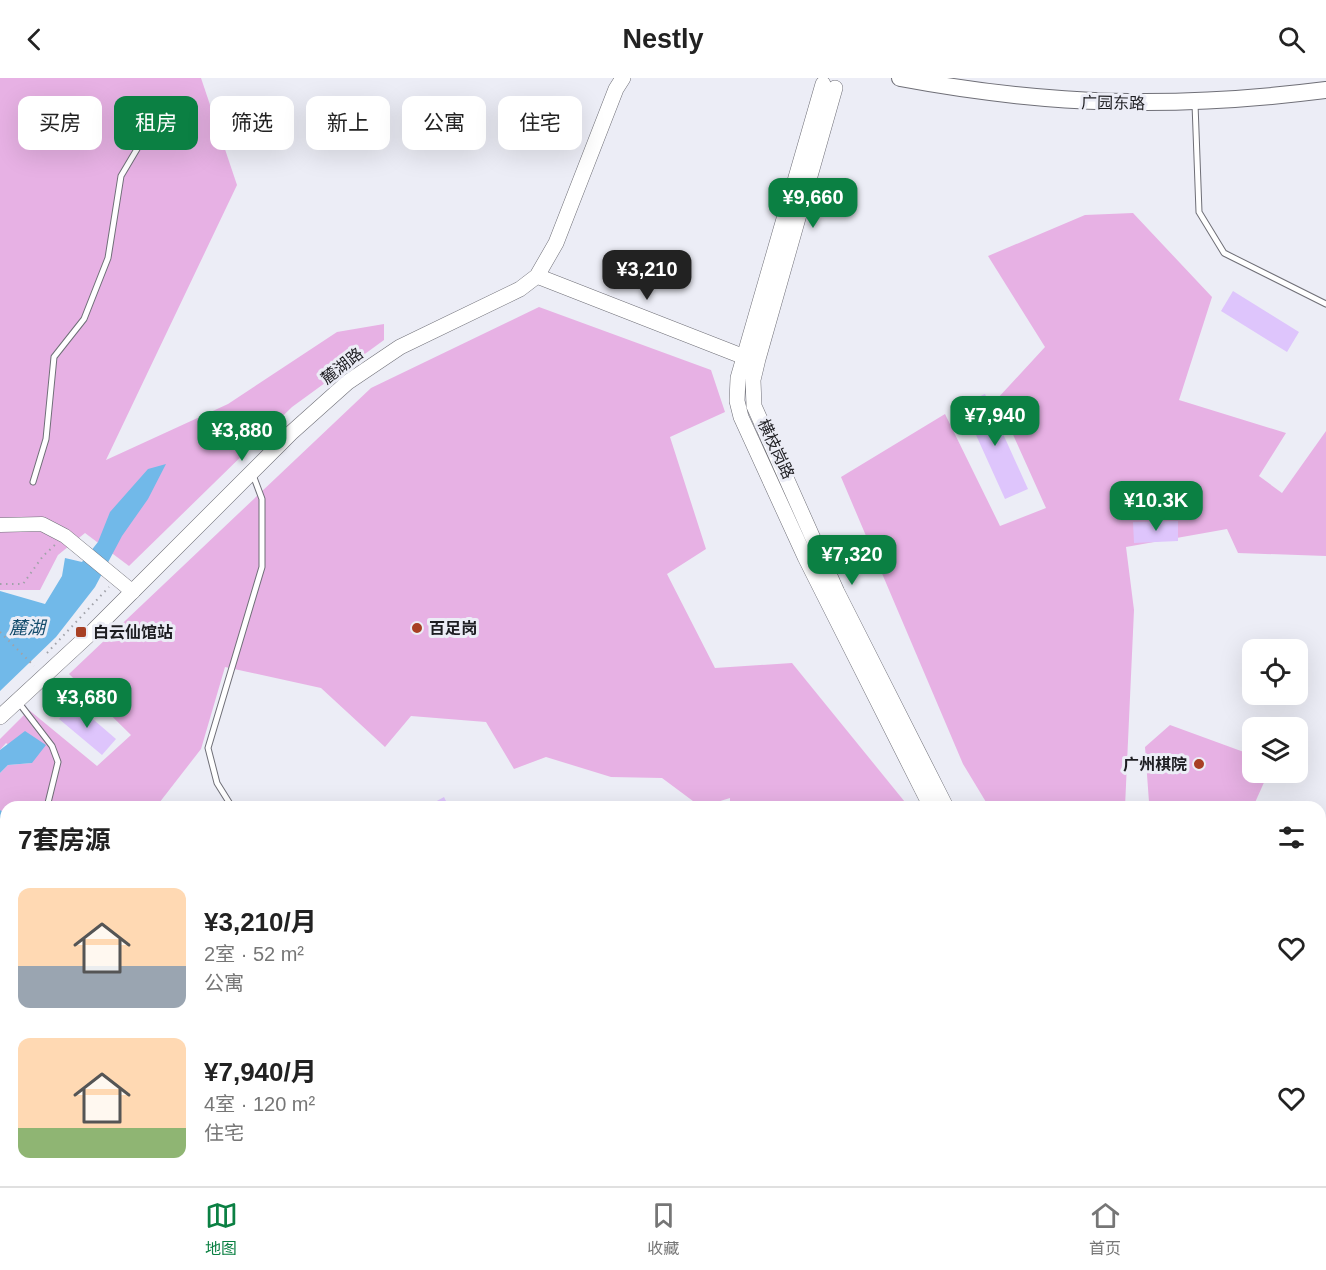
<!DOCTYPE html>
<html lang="zh">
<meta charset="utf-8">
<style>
:root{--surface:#fff;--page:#f2f2f2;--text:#222;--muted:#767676;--line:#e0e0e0;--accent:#0b8043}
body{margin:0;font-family:Arial,"Noto Sans SC",sans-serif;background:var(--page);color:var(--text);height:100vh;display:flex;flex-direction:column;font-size:22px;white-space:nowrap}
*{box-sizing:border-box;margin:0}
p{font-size:20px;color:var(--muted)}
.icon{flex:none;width:33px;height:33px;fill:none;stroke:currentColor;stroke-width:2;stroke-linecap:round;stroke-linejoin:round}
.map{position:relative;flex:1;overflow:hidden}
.drawer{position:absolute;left:0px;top:723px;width:1326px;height:386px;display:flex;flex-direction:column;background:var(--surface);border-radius:18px 18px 0 0;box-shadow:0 6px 24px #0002}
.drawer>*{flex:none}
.top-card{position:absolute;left:18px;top:18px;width:600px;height:54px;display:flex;gap:12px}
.tools{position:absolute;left:1242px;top:561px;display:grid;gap:12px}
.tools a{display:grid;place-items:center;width:66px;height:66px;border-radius:12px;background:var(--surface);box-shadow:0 6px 24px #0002;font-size:30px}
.price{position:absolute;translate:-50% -51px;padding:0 14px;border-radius:12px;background:var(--accent);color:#fff;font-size:20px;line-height:39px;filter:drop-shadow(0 2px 3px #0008)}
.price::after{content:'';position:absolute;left:50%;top:36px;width:18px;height:14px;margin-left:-9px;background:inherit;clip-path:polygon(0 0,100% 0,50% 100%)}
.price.active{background:#222;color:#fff}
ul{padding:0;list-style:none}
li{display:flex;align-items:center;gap:18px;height:150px;padding:0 18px}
li span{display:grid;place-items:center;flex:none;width:168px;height:120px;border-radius:12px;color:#555}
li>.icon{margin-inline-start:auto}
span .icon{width:72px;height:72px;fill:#fffc;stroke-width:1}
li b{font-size:26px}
h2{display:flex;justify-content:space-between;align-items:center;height:72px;padding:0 18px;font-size:26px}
.tag{padding:0 21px;border-radius:12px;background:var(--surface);box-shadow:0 6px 24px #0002;font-size:21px;line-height:54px}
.tag.active{background:var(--accent);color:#fff}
header{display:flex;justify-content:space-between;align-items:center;height:78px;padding:0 18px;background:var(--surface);font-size:27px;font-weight:700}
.tab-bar{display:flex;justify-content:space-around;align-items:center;height:84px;border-top:2px solid var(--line);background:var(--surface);font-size:16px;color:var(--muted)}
.tab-bar a{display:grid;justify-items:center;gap:3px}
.tab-bar .active{color:var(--accent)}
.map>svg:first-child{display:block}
.green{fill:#e7b1e4}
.water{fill:#71b9e9}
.building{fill:#dec5fc}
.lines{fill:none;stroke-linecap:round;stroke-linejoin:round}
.service-casing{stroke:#6f6f77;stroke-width:7}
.tertiary-casing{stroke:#6f6f77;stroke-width:15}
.secondary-casing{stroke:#6f6f77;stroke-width:16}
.primary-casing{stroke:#6f6f77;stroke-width:18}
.path{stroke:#a1a2a9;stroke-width:2;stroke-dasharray:1.5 4.5;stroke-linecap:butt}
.service{stroke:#fff;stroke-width:5}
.tertiary{stroke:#fff;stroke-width:14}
.secondary{stroke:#fff;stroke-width:15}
.primary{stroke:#fff;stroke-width:16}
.poi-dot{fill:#a84024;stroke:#ecedf6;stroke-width:2}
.labels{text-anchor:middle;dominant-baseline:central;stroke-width:6;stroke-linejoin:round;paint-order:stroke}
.street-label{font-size:16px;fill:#1d1d21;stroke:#ecedf6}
.poi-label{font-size:16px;font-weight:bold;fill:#1d1d21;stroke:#ecedf6;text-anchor:start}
.water-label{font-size:18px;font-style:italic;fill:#144c6c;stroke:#ecedf6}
</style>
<header><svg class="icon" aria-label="back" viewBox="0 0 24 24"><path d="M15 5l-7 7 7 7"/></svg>Nestly<svg class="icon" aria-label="search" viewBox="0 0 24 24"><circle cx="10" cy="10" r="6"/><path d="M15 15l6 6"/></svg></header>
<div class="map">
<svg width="1326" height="1108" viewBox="0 0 1326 1108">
<rect width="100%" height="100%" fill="#ecedf6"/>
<path class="green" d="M0,0H201L237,107L106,382L228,326L337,254L384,246V262L292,329L129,488L85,455L58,477L40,512H0Z
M1133,135L1212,219L1179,322L1286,355L1259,398L1282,415L1326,353V478L1238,475L1227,451L1126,469L1134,532L1125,729H989L963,686L841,399L945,336L1000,448L1046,430L997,321L1045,269L988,178L1085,137Z
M539,229L711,292L725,334L670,359L706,471L667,496L715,590L792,585L909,729H730V720L701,729L662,700L611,699L546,679L514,691L486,644L411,638L385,669L321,610L225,589L201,671L156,729H6V736L0,732V695L8,687L32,685L6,665L0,672V661L29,632L97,688L131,657L69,596L371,310Z
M1170,647L1252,677V694L1262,695L1266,700L1253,729H1146L1149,724L1145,669Z
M0,828L6,838V940L0,941Z
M234,1103L985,1102V1108H233Z
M1033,1103H1115V1108H1032Z"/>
<path class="water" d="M166,386L148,421L122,458L95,509L56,559L0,613V513L45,526L62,498L65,480L82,484L98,464L110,434L148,391Z
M25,653L46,667L32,685L8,687L0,695V672Z
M0,732L6,736V838L0,828Z"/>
<path class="building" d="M1233,213L1299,254L1287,274L1221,233Z
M985,316L1028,411L1005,421L962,326Z
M1178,443V463L1134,465L1133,444Z
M73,624L116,661L102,677L59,641Z
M444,719L449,729H426Z
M1320,820H1326V969H1320Z"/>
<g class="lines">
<g class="service-casing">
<path id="service" d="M1195,26L1199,134L1224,175L1326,226
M33,404L46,361L54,279L84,241L108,180L121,98L140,66L188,38
M19,625L52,668L58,684L47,729
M232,729L217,705L208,670L262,489V421L253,397
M0,1041L6,1042
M18,1102V1108
M54,1102L55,1108"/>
</g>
<g class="tertiary-casing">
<path id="tertiary" d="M0,447L42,446L65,458L133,514"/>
</g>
<g class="secondary-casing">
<path id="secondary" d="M823,6L738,300L737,323L741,339L805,479L931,729
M835,10L758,281L753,302L754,328L837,514L946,729
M537,198L752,282
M0,639L93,553L291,355L348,304L400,269L520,211L537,198L556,165L616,11L623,0
M1011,1108L1013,1102
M1025,1108L1026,1102"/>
</g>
<g class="primary-casing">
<path id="primary" d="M900,0C1049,28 1176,31 1326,12"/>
</g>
<path class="path" d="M0,506H23L43,478L56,466
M0,554L34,588
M47,575L109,509
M0,849L6,852"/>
<use href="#service" class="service"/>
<use href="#tertiary" class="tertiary"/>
<use href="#secondary" class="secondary"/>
<use href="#primary" class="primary"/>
</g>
<g class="poi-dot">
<circle cx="417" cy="550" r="6"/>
<rect x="75" y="548" width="12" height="12" rx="3"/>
<circle cx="1199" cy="686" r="6"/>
</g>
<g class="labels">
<g class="street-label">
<text transform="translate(1113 25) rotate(1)">广园东路</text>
<text transform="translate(342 288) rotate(-38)">麓湖路</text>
<text transform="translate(776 371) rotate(65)">横枝岗路</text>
</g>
<g class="poi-label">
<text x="429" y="550">百足岗</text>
<text x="93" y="554">白云仙馆站</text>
<text x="1187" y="686" text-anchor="end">广州棋院</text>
</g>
<g class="water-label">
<text x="27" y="550">麓湖</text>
</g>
</g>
</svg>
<div class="tools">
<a><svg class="icon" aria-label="locate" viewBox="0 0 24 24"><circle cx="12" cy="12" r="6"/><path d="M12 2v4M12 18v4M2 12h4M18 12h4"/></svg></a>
<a><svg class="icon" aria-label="layers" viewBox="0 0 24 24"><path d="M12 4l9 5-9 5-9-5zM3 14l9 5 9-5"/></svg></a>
</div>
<b class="price" style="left:813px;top:151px">¥9,660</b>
<b class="price active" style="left:647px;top:223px">¥3,210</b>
<b class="price" style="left:995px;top:369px">¥7,940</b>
<b class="price" style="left:242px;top:384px">¥3,880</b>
<b class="price" style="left:1156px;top:454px">¥10.3K</b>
<b class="price" style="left:852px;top:508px">¥7,320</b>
<b class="price" style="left:87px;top:651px">¥3,680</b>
<div class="top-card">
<a class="tag">买房</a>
<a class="tag active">租房</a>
<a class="tag">筛选</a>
<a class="tag">新上</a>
<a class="tag">公寓</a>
<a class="tag">住宅</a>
</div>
<section class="drawer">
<h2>7套房源<svg class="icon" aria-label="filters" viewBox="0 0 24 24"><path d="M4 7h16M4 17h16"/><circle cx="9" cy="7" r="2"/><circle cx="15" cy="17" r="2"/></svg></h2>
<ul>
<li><span style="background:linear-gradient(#ffd9b3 65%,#9aa5b1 0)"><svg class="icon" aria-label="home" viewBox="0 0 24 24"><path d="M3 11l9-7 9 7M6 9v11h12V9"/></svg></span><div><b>¥3,210/月</b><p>2室 · 52 m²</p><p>公寓</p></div><svg class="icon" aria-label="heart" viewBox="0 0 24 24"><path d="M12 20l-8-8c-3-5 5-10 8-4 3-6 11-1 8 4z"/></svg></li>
<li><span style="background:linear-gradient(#ffd9b3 75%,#8fb573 0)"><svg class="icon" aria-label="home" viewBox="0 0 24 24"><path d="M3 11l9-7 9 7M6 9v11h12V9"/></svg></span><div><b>¥7,940/月</b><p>4室 · 120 m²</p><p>住宅</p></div><svg class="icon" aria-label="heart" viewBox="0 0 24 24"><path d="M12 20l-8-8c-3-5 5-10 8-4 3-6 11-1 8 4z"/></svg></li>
</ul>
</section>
</div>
<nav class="tab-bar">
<a class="active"><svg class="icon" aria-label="map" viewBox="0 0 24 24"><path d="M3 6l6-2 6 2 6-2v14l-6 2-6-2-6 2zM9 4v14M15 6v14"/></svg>地图</a>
<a><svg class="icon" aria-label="saved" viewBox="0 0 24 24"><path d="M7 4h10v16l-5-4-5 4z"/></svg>收藏</a>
<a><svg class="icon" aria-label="home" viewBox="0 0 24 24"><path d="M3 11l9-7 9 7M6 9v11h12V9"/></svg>首页</a>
</nav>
